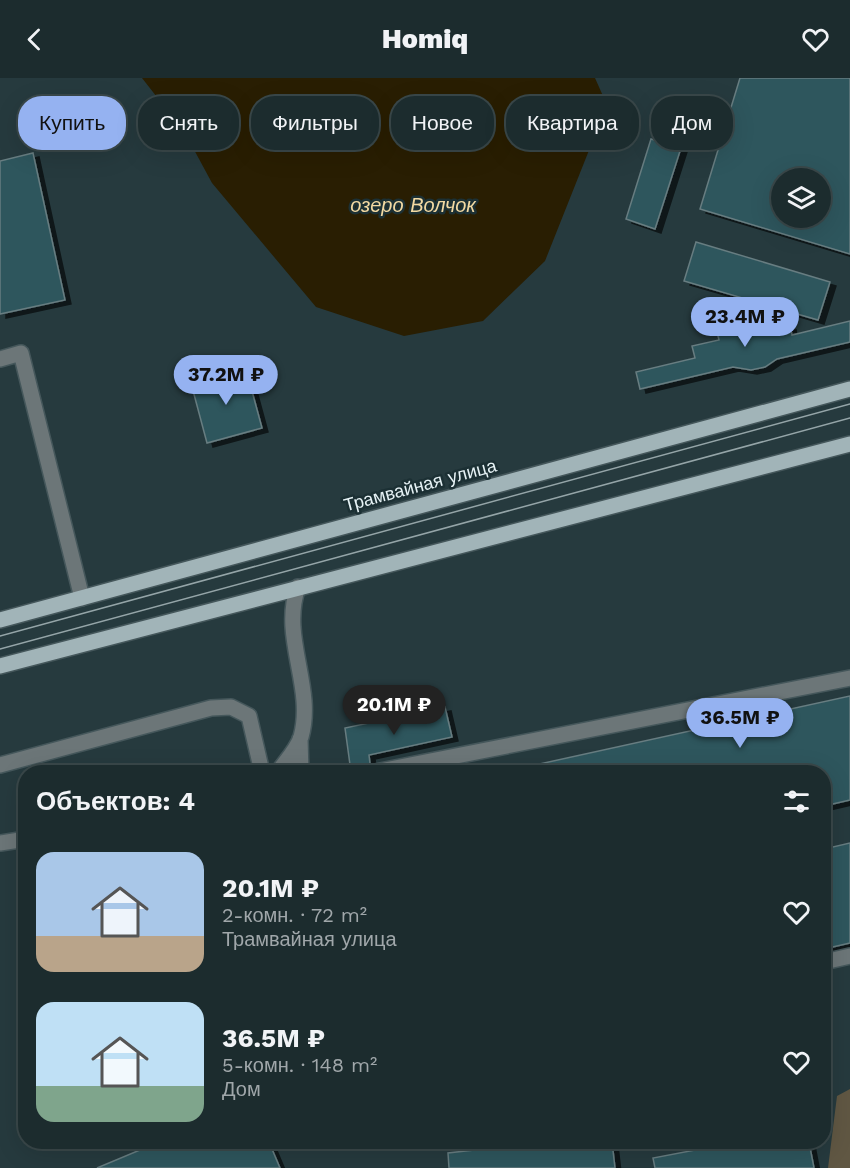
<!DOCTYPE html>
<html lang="ru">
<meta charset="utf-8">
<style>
:root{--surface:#1c2c2e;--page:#253436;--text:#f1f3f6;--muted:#a0a7aa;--line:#3a484a;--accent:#95b2f1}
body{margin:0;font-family:"Work Sans",sans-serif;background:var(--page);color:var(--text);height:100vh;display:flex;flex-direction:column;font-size:22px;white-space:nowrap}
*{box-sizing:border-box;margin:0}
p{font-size:20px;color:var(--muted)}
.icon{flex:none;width:33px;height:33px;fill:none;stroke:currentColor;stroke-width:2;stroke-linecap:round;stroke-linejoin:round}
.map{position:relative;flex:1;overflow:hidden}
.sheet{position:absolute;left:18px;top:687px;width:813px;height:384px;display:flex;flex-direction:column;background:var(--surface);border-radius:24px;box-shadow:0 6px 24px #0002,0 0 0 2px var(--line)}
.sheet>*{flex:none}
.top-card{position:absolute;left:18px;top:18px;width:814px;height:54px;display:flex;gap:12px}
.buttons{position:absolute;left:771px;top:90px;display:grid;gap:12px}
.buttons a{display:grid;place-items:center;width:60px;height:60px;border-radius:50%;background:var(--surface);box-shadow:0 6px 24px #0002,0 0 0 2px var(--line);font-size:30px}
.price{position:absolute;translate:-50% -51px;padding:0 14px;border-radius:21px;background:var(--accent);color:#111;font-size:20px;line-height:39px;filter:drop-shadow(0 2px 3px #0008)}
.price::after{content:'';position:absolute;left:50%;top:36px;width:18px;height:14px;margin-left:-9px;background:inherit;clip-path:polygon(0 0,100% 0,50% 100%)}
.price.on{background:#222;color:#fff}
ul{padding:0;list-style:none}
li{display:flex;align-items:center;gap:18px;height:150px;padding:0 18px}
li span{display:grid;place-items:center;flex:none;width:168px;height:120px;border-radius:18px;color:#555}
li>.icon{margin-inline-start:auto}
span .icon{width:72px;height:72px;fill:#fffc;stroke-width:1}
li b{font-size:26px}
h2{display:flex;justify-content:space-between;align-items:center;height:72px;padding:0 18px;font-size:26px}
.tag{padding:0 21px;border-radius:24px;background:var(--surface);box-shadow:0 6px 24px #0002,0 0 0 2px var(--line);font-size:21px;line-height:54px}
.tag.on{background:var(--accent);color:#111}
header{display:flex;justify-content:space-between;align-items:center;height:78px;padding:0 18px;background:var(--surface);font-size:27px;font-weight:800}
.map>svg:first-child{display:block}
.green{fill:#605743}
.water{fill:#291e02}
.building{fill:#2e565d;stroke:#677d81;stroke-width:1.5;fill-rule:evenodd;filter:url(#shadow)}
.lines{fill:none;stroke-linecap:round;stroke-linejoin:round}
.minor-casing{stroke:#45575b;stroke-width:18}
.major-casing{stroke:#45575b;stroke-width:18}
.minor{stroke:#6c7678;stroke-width:15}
.major{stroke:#a1b4b8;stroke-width:15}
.tram{stroke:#95a5a8;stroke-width:1.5}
.labels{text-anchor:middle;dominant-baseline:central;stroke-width:5;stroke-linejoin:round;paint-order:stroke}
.street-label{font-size:18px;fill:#e6f2f5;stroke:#1c3034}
.water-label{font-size:20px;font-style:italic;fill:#f2d9a2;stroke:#1c3034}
</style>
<header><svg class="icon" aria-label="back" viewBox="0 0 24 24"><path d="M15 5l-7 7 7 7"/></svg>Homiq<svg class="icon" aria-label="heart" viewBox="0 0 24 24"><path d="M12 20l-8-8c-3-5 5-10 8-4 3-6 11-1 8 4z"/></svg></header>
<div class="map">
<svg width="850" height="1090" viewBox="0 0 850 1090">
<defs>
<filter id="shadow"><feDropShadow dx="6" dy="4" stdDeviation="0" flood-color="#0009"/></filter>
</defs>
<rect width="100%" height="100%" fill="#263a3e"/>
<path class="green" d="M850,1011V1090H828L837,1018Z"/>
<path class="water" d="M142,0H595L607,27L545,183L483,243L404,258L316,229L212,105L185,55Z"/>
<path class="building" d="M740,0H850V176L700,131ZM782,100H820V140H782Z
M651,61L681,70L655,151L626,141Z
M33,75L65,222L0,236V83Z
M696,164L830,204L818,242L684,203Z
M730,233L732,242L762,235L767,254L790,248L792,257L850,243V264L777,281L765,289L751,292L733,289L640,311L636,294L695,280L692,268L719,262L713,238Z
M246,291L262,350L207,365L191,305Z
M850,618V722L824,728V694H503Z
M445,629L452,659L369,677L371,694H351L345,650Z
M850,765V865L824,871V771Z
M159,1064H269L280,1090H97Z
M546,1064H612L615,1090H449L448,1075Z
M737,1064H809L814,1090H655L653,1080Z"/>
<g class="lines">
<g class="minor-casing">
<path id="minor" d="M0,281L21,275L82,520
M300,661L301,694
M0,687L211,630L231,629L249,638L262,694
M278,694C285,684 297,671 301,659C315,609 280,559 298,509
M375,694L850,600
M0,765L26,761
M824,884L850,878"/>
</g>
<g class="major-casing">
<path id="major" d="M0,542L850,311
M0,588L850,366"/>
</g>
<use href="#minor" class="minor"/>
<use href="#major" class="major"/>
<path class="tram" d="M0,558L850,326
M0,571L850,340"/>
</g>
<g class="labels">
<g class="street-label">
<text transform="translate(420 407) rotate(-15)">Трамвайная улица</text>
</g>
<g class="water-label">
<text x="413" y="127">озеро Волчок</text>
</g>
</g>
</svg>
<div class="buttons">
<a><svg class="icon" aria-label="layers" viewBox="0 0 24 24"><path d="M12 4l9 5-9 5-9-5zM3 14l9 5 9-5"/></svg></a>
</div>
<b class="price" style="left:745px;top:270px">23.4M ₽</b>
<b class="price" style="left:226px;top:328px">37.2M ₽</b>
<b class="price on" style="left:394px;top:658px">20.1M ₽</b>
<b class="price" style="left:740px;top:671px">36.5M ₽</b>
<div class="top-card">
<a class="tag on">Купить</a>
<a class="tag">Снять</a>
<a class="tag">Фильтры</a>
<a class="tag">Новое</a>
<a class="tag">Квартира</a>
<a class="tag">Дом</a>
</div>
<section class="sheet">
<h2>Объектов: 4<svg class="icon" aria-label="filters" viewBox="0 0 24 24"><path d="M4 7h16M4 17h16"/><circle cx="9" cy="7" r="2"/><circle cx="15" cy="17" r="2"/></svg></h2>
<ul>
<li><span style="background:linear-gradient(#a9c7e8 70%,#b9a48a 0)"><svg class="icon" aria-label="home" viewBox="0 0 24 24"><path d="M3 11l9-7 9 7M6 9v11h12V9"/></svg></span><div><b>20.1M ₽</b><p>2-комн. · 72 m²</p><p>Трамвайная улица</p></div><svg class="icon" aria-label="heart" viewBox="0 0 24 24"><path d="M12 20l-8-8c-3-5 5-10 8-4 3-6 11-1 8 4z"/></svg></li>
<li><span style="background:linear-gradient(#bfe0f5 70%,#7fa58c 0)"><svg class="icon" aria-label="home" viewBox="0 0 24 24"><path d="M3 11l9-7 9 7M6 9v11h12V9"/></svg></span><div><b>36.5M ₽</b><p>5-комн. · 148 m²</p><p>Дом</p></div><svg class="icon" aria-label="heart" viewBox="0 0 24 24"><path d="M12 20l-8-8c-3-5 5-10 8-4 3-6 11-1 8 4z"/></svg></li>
</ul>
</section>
</div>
